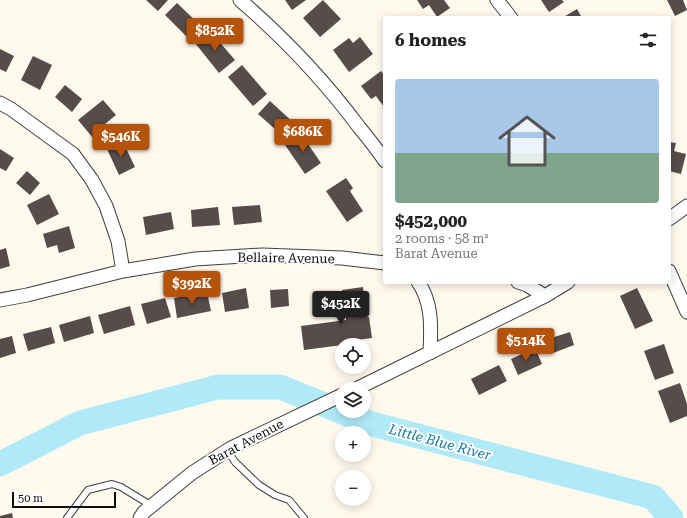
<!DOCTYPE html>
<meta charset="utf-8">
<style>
:root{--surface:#fff;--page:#f2f2f2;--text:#222;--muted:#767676;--accent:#b45309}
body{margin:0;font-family:"Roboto Serif",serif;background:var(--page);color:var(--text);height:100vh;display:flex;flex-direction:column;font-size:15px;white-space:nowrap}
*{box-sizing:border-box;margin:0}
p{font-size:13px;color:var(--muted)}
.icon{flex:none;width:22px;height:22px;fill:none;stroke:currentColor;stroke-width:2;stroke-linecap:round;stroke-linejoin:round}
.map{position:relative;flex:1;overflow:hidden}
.side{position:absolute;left:383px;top:16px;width:288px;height:268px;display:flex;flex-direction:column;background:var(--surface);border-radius:4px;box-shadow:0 2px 10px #0003}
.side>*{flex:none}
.tools{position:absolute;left:335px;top:338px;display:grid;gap:8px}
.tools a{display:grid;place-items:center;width:36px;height:36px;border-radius:50%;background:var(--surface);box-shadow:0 2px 10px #0003;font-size:20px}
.scale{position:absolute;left:12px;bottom:10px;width:104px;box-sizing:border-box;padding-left:4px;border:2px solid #0d0d0d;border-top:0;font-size:11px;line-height:14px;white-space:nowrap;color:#0d0d0d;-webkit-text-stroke:3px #fff;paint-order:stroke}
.price{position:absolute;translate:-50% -34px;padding:0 9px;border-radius:4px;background:var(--accent);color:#fff;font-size:13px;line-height:26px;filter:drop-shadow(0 1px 2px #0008)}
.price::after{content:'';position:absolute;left:50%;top:24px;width:12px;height:9px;margin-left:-6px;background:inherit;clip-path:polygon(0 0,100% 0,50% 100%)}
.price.selected{background:#222;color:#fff}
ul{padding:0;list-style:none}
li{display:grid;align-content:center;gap:8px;height:212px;padding:0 12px}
li span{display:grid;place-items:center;height:124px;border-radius:4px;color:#555}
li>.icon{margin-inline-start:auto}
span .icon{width:72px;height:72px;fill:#fffc;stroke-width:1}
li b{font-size:17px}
h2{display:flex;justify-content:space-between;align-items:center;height:48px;padding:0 12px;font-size:17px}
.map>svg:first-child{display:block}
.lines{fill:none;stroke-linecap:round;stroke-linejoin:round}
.river{stroke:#b0eaf8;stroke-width:25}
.building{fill:#574c49}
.lane-casing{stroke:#404040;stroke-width:8}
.street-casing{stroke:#404040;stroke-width:15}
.lane{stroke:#fff;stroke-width:6}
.street{stroke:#fff;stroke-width:13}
.labels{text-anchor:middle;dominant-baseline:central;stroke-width:4;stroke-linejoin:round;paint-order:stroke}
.street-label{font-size:13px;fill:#0d0d0d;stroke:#fff}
.water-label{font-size:14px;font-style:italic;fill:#127da4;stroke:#fff}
</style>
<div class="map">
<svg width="687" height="518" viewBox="0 0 687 518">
<rect width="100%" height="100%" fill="#fff9ee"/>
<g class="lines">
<path class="river" d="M0,464L80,423L218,387H280L372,424L653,497L671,518"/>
</g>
<path class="building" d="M146,0H168L158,11Z
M285,0H306L292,10Z
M323,0L341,19L320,37L303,18Z
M417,0H444L450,8L437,17L429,5L423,9Z
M541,0H562L564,2L549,12Z
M667,0H683L687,10L675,16Z
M177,3L203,28L190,40L165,15Z
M577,9L582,18H562Z
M210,31L235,60L219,73L195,43Z
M360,37L373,54L349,72L333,50L349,38L353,43Z
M0,49L14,56L6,72L0,69Z
M33,56L52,65L40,90L21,80Z
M242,65L267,94L253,106L228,77Z
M381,71L385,76V106L384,107L376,96L371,99L361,86Z
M65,85L82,99L72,112L55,97Z
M103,100L116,115L105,124L112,133L98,144L78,120Z
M270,101L295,124L284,137L258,114Z
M305,131L312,141L308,144L321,163L305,174L285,145Z
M123,142L135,167L119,175L107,149Z
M669,142L676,143L674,151L686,154L681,174L669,171Z
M0,149L14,158L6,171L0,168Z
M27,171L40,183L30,195L16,183Z
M346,178L353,188L350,191L363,211L347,222L326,191Z
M49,194L59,214L37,225L27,205Z
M260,205L262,222L234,225L232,207Z
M218,207L220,225L192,227L191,210Z
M171,212L174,229L146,235L143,217Z
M69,226L75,248L59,253L57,245L47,248L43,234Z
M6,248L10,266L0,269V250Z
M363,287L366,317H369L372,338L350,341V344L304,350L301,326L346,320L342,290Z
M246,288L249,308L225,312L222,293Z
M637,288L653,321L635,329L620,296Z
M288,289L289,306L271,308L270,290Z
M207,292L211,311L177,318L174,298Z
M165,298L171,317L147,324L141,304Z
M130,306L135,325L104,334L98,315Z
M90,316L94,333L64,342L59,325Z
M51,327L55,343L28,351L23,334Z
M570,332L574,345L553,353L548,339Z
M12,336L16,353L0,358V339Z
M664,344L674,373L655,380L644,351Z
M535,348L542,364L518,375L511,359Z
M499,365L507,381L479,395L471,379Z
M680,383L687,404V416L670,423L658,391Z
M12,513L13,518H0V516Z"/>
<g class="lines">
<g class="lane-casing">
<path id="lane" d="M227,450L235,462L259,485L275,495L289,500L304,518
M67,518L88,490L112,484L121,487L152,506"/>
</g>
<g class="street-casing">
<path id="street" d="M240,0C284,38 324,80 359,127C368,138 377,149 385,161
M497,0L511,18
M0,103L11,109L73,154L92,180L106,206L118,241L123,271
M669,219L687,206
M669,271L687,312
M418,282C433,303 431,329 430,353
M518,282L527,285L545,296
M0,300L27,295L123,271L195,259L262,255L342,258L385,263
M356,389L545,296L568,282
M140,518L144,512L192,473L231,448L342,395"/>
</g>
<use href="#lane" class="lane"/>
<use href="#street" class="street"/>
</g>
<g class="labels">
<g class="street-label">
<text transform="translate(286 258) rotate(1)">Bellaire Avenue</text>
<text transform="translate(246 442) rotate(-28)">Barat Avenue</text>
</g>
<g class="water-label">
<text transform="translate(440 442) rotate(15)">Little Blue River</text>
</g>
</g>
</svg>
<div class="tools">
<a><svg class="icon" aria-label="locate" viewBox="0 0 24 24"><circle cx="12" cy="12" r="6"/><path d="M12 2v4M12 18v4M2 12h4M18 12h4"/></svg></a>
<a><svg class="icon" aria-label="layers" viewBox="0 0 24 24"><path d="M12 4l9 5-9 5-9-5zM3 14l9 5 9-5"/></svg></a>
<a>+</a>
<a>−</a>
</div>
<div class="scale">50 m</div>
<b class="price" style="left:215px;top:52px">$852K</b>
<b class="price" style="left:303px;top:153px">$686K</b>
<b class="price" style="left:121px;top:158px">$546K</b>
<b class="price" style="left:192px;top:305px">$392K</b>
<b class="price selected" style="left:341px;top:325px">$452K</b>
<b class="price" style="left:526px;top:362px">$514K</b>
<section class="side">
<h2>6 homes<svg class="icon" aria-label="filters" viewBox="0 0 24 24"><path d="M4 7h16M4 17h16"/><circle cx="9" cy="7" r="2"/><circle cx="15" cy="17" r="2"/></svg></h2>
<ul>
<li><span style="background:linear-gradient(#a9c7e8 60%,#7fa58c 0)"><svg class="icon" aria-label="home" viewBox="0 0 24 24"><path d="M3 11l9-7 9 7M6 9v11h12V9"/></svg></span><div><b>$452,000</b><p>2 rooms · 58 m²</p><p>Barat Avenue</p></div></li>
</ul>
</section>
</div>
